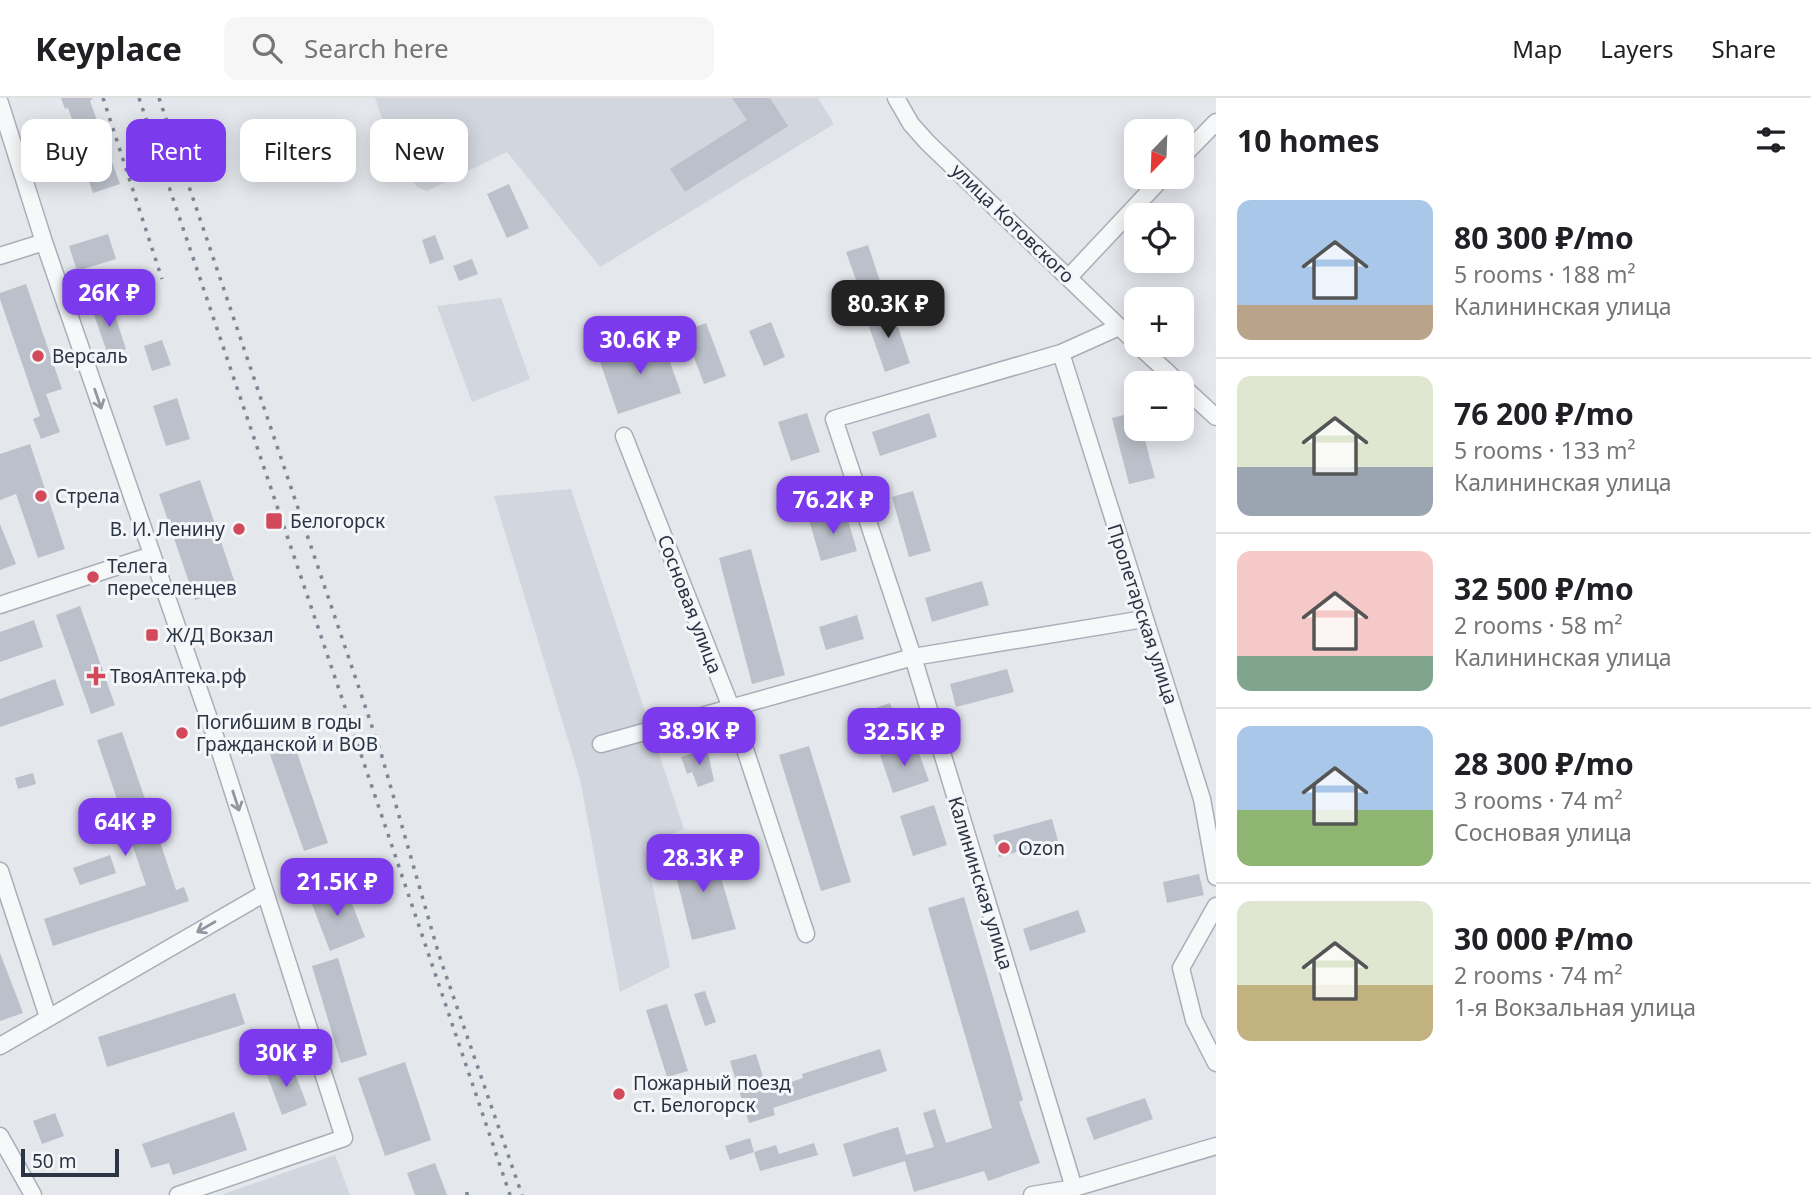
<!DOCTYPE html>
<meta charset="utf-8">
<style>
:root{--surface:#fff;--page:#f6f6f6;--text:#202124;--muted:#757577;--line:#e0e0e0;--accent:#7c3aed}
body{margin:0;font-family:"Noto Sans",sans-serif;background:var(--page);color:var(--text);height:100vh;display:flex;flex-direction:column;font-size:26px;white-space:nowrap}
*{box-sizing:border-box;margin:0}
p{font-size:23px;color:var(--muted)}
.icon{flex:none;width:38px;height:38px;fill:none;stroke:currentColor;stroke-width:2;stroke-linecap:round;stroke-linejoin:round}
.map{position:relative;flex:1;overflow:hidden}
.side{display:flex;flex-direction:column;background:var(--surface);width:595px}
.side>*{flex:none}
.guide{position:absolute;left:21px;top:21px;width:665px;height:63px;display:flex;gap:14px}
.needle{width:46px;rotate:203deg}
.buttons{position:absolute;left:1124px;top:21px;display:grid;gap:14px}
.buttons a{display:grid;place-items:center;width:70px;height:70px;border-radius:14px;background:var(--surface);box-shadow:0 4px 18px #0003;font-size:35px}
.scale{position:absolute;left:21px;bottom:18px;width:98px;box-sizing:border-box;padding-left:7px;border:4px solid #2b3445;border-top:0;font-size:19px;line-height:24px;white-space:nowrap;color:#2b3445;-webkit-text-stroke:5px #f4f6f9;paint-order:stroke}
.price{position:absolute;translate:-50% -60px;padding:0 16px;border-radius:14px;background:var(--accent);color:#fff;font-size:23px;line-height:46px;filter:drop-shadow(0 2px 4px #0008)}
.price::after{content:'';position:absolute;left:50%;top:42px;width:21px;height:16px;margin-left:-10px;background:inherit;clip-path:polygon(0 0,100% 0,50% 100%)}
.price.selected{background:#222;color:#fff}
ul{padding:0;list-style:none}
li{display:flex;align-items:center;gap:21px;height:175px;padding:0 21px}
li+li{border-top:2px solid var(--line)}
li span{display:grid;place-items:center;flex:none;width:196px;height:140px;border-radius:14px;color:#555}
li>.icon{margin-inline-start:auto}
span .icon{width:84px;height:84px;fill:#fffc;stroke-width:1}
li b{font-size:30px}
h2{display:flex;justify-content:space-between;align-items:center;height:84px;padding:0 21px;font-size:30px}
.pill{padding:0 24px;border-radius:14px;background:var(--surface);box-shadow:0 4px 18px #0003;font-size:24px;line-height:63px}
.pill.selected{background:var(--accent);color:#fff}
header{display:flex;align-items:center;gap:42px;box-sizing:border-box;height:98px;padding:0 35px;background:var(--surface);border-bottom:2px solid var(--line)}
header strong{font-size:33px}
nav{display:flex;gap:38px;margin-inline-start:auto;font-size:24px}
.search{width:490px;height:63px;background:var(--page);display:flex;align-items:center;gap:18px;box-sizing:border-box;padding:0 24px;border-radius:14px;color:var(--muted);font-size:26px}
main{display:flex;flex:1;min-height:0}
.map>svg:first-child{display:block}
.built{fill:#d2d6de}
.building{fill:#bbc0ca}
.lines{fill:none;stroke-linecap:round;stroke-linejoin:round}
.minor-casing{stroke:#a9aeb7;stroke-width:19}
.minor{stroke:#f7f8fa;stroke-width:16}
.rail{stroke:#7d8696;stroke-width:3.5;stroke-dasharray:3.5 7;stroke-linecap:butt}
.oneway{stroke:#9196a0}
.poi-dot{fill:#d1495b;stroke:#f4f6f9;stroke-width:2.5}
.labels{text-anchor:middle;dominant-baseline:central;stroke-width:6;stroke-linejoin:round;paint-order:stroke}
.street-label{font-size:19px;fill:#2b3445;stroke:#f4f6f9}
.poi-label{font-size:19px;fill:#2b3445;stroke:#f4f6f9;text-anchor:start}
</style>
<header>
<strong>Keyplace</strong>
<div class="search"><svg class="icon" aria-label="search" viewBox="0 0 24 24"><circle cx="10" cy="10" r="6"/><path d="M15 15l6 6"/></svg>Search here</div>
<nav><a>Map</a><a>Layers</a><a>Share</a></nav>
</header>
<main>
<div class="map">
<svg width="1216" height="1097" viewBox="0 0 1216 1097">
<rect width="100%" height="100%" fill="#e4e7ec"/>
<path class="built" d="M375,0H818L834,26L600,169L507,54L427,93L417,89L388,38Z
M501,200L530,281L472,304L437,208Z
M571,391L684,731L644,747L670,869L620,894L580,681L494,398Z
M335,1057L350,1097H221Z"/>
<path class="building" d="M61,0H93L90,3L120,86L93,95L76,46L80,44L68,10L65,11Z
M732,0H770L788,28L685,94L670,71L747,22Z
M509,86L529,130L507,140L487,96Z
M108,136L116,161L77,173L69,148Z
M435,137L444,161L430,166L422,142Z
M868,147L881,186L860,193L846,154Z
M472,161L478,176L459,183L453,168Z
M26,186L62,291L46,296L60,334L41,341L33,321L40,318L0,201V195Z
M111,205L126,251L108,257L92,211Z
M892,211L910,265L885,274L866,220Z
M771,224L785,259L764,268L749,233Z
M706,225L726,278L704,286L684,233Z
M661,239L681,295L618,316L599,261Z
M162,242L171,267L152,273L144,248Z
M177,300L190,341L166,348L153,308Z
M1136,314V331H1142L1155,380L1129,386L1112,320Z
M807,315L820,354L791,363L778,324Z
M929,315L937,339L880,358L872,334Z
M30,346L65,451L38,460L16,396L0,402V356Z
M200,382L236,488L195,502L159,396Z
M913,393L931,453L909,459L892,399Z
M845,412L857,453L821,463L809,422Z
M0,426L16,466L0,472Z
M751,451L785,577L752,586L719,460Z
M982,483L989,507L932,524L925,500Z
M80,508L115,607L91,616L56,517Z
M857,517L864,541L826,552L819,529Z
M34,522L43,549L0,564V534Z
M1007,571L1014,594L956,609L950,586Z
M55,581L64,607L0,629V601Z
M890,605L896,621L879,627L873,611Z
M122,634L145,701L151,699L161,727L155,729L176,792L184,789L189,803L53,848L44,821L146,787L97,642Z
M292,640L328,745L304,753L267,648Z
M915,644L929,683L893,695L880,657Z
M809,648L851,784L821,793L779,657Z
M707,650L714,683L698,689L692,674L687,676L681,659Z
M33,675L36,686L18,691L15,680Z
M934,707L947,747L913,758L900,718Z
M1052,721L1058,743L999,759L993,737Z
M712,749L736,831L692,842L671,758Z
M110,757L116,775L80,787L73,770Z
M1199,776L1204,797L1167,805L1163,784Z
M345,788L365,839L330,853L310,801Z
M964,799L1023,1002L1019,1004L1040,1065L988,1083L984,1073L914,1094L905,1063L853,1079L843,1046L898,1029L906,1057L934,1049L923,1015L935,1011L946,1045L992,1030L928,810Z
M1078,812L1086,834L1030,853L1023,831Z
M0,855L23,915L0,923Z
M338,860L367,957L341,965L312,868Z
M705,893L716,924L705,928L694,896Z
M235,895L245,926L107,969L98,939Z
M667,906L688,973L667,979L646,912Z
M880,951L887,973L773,1010L775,1017L749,1025L730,963L756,956L767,992L803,980L802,976Z
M405,964L431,1042L385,1058L358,980Z
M291,965L307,1007L282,1017L266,974Z
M1145,1000L1153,1021L1094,1042L1086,1020Z
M234,1014L247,1052L173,1077L169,1065L151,1070L142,1046Z
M55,1015L64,1038L42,1046L33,1023Z
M750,1040L754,1054L730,1062L725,1048Z
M814,1045L818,1057L760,1073L754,1054L776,1047L779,1056Z
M435,1065L447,1097H415L407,1075Z"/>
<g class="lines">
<g class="minor-casing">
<path id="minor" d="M896,0L911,26L927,44L1136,245
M0,5L44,144L215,638L344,1040L178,1097
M1181,60L1216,24
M0,158L44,144
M1069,179L1163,79
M1138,247L1179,285
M1061,255L1202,701L1216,779
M1181,287L1216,319
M624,338L732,612L806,836
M0,507L152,457
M601,646L913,559L1144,521
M0,773L48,919
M1216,808L1181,870L1194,922L1216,965
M0,948L265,795
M0,1038L33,1097
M1074,1090L913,559L834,321L1061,255L1119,229
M1032,1097L1074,1090L1216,1048"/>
</g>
<use href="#minor" class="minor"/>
<path class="rail" d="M103,0L162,181
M139,0L510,1097
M159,0L381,655L439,857L522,1097
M467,1094V1097"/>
</g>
<defs><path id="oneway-shaft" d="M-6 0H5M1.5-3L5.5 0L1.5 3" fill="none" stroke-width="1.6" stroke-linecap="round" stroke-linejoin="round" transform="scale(1.75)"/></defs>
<g class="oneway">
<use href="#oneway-shaft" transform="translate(98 301) rotate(71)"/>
<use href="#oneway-shaft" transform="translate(236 703) rotate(72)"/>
<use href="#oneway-shaft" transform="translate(206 829) rotate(150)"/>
</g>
<g class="poi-dot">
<circle cx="38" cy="258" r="7"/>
<circle cx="41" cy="398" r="7"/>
<rect x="265" y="414" width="18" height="18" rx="3.5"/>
<circle cx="239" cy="431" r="7"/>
<circle cx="93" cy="479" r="7"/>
<rect x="145" y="530" width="14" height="14" rx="3.5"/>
<path d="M92.5 567.5h7v7h7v7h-7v7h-7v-7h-7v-7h7z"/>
<circle cx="182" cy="635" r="7"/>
<circle cx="1004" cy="750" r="7"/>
<circle cx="619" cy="996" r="7"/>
</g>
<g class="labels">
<g class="street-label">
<text transform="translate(1013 125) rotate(44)">улица Котовского</text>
<text transform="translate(690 506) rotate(69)">Сосновая улица</text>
<text transform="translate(1143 516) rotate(72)">Пролетарская улица</text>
<text transform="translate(981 785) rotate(73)">Калининская улица</text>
</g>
<g class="poi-label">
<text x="52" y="258">Версаль</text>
<text x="55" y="398">Стрела</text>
<text x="290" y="423">Белогорск</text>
<text x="225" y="431" text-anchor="end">В. И. Ленину</text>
<text x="107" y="468">Телега<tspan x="107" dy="22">переселенцев</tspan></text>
<text x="166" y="537">Ж/Д Вокзал</text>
<text x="110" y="578">ТвояАптека.рф</text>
<text x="196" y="624">Погибшим в годы<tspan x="196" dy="22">Гражданской и ВОВ</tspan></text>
<text x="1018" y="750">Ozon</text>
<text x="633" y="985">Пожарный поезд<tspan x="633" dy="22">ст. Белогорск</tspan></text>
</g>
</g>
</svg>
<div class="buttons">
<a><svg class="needle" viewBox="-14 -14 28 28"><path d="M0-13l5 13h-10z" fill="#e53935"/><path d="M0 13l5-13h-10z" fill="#757577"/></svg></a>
<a><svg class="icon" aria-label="locate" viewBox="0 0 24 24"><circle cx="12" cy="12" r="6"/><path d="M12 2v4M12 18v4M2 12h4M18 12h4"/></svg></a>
<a>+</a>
<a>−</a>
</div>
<div class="scale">50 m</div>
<b class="price" style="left:109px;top:231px">26K ₽</b>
<b class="price selected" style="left:888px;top:242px">80.3K ₽</b>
<b class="price" style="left:640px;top:278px">30.6K ₽</b>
<b class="price" style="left:833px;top:438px">76.2K ₽</b>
<b class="price" style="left:699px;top:669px">38.9K ₽</b>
<b class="price" style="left:904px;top:670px">32.5K ₽</b>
<b class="price" style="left:125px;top:760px">64K ₽</b>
<b class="price" style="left:703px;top:796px">28.3K ₽</b>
<b class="price" style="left:337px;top:820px">21.5K ₽</b>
<b class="price" style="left:286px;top:991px">30K ₽</b>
<div class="guide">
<a class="pill">Buy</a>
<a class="pill selected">Rent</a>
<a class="pill">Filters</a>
<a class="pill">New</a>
</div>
</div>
<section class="side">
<h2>10 homes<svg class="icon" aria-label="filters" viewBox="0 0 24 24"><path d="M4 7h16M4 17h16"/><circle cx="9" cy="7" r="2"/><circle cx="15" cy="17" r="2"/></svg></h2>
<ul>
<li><span style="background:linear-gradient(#a9c7e8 75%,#b9a48a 0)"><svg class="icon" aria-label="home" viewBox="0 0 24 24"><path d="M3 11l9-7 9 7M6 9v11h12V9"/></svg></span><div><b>80 300 ₽/mo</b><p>5 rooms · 188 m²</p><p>Калининская улица</p></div></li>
<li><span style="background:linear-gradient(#dfe7d0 65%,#9aa5b1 0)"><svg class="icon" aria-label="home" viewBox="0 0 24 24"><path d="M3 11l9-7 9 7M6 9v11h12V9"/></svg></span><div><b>76 200 ₽/mo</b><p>5 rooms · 133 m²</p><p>Калининская улица</p></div></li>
<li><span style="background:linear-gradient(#f6c9c9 75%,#7fa58c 0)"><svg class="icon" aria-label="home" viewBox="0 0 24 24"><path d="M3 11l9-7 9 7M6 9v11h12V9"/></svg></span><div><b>32 500 ₽/mo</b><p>2 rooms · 58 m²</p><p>Калининская улица</p></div></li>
<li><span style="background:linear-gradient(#a9c7e8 60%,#8fb573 0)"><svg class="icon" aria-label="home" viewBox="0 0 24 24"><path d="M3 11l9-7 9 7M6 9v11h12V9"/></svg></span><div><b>28 300 ₽/mo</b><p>3 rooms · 74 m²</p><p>Сосновая улица</p></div></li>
<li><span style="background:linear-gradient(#dfe7d0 60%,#c2b280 0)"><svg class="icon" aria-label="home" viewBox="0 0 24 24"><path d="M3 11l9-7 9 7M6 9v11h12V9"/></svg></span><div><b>30 000 ₽/mo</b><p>2 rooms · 74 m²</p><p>1-я Вокзальная улица</p></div></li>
</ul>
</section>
</main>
